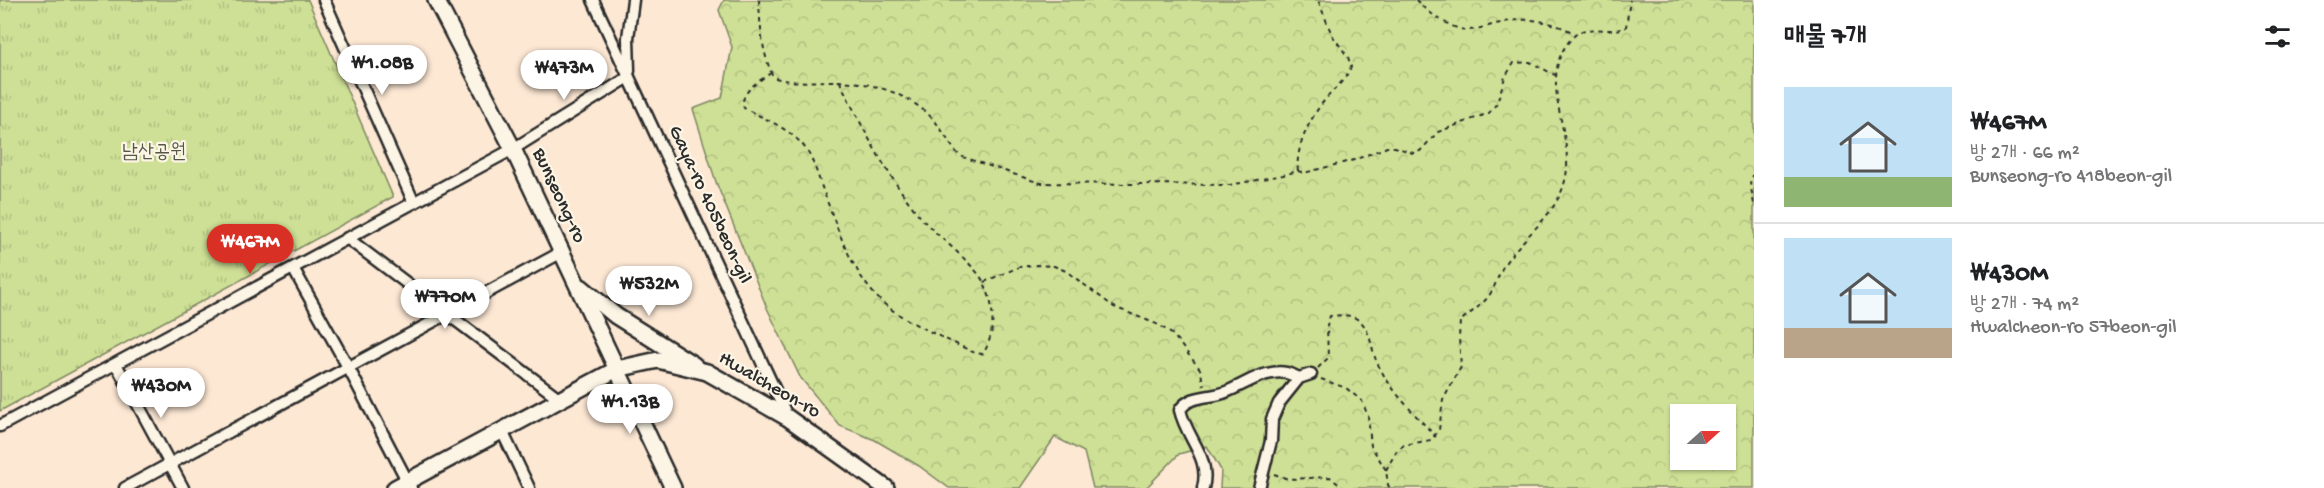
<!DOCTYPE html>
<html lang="ko">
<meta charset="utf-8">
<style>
:root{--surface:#fff;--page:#f6f6f6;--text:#202124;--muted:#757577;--line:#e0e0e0;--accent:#d93025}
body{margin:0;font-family:"Gochi Hand","Poor Story",sans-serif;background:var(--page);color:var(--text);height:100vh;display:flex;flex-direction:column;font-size:22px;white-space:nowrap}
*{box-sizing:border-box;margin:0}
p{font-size:20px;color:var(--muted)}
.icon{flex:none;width:33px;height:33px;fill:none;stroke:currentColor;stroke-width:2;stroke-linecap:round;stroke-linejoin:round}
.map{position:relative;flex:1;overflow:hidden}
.details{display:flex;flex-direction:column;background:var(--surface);width:570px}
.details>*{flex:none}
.needle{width:39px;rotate:69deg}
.tools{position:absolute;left:1670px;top:404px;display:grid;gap:12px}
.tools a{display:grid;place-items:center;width:66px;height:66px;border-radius:0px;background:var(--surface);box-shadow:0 2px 4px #0004;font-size:30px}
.price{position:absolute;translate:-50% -51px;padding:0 14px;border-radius:21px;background:#fff;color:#222;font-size:20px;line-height:39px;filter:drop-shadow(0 2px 3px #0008)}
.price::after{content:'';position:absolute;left:50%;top:36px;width:18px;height:14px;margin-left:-9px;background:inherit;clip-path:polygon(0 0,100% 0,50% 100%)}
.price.active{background:var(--accent);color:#fff}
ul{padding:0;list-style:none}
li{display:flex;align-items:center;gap:18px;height:150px;padding:0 30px}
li+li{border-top:2px solid var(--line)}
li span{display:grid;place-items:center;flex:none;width:168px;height:120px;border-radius:0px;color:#555}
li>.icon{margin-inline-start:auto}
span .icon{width:72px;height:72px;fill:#fffc;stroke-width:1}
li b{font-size:26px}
h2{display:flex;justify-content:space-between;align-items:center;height:72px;padding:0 30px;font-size:26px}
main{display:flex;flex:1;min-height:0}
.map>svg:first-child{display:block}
.forest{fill:url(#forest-crowns);stroke:#7c8660;stroke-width:1.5;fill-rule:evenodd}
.park{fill:url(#park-tufts);stroke:#7c8660;stroke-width:1.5}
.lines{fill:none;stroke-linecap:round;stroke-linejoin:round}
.street-casing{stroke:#2b2b2b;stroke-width:15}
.secondary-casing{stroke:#2b2b2b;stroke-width:20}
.path{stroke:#2b2b2b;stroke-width:2;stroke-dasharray:4.5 4.5;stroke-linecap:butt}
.street{stroke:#fcf5e5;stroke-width:10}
.secondary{stroke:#fcf5e5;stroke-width:15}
.labels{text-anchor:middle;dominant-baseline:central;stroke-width:4.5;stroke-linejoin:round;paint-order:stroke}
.park-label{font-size:20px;fill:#545846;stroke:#fcf5e5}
.street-label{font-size:20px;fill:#2b2b2b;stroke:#fcf5e5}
</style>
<main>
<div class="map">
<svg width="1754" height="488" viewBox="0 0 1754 488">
<defs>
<pattern id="forest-crowns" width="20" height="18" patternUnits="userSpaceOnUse" patternTransform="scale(1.5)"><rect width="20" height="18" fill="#cee095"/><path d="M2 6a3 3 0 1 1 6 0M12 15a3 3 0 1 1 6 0" fill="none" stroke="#b1c081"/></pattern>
<pattern id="park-tufts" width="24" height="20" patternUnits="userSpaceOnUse" patternTransform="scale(1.5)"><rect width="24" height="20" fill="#cee095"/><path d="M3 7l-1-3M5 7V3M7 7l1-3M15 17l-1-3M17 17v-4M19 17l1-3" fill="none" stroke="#b1c081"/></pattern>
</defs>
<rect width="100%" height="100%" fill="#fde8d4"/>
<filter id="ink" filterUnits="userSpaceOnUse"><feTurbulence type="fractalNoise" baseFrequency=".0167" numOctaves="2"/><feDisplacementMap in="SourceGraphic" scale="12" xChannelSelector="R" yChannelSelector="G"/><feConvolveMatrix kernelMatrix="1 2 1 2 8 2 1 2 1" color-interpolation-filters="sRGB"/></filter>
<g filter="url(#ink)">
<path class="forest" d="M724,0H1754V488H1220L1221,470L1207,446L1179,454L1146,488H1093L1084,452L1055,437L1020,488H949L919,466L875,440L840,426L800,377L767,308L716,182L693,109L722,98L732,47L719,10ZM1680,414H1725V459H1680Z"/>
<path class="park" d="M0,0H308L393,197L0,411Z"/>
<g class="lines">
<g class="street-casing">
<path id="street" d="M324,0L414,203
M593,0L788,418
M629,71L628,38L633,0
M347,238L560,399
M293,268L348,367L411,488
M116,364L183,488
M0,426L513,149L629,77
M502,431L529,488
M125,488L562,252
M1203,488C1211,457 1187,440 1180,410C1189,395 1209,398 1223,393C1239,388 1255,375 1272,373C1283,371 1289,373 1299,378
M1259,488L1271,441L1272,419L1279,403L1299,378L1311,374"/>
</g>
<g class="secondary-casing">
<path id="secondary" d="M436,0L513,149L673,488
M581,287L616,316L694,365
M395,488L617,369L658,360L707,372L788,418L886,488"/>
</g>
<path class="path" d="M759,0C760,27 762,52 773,77C793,84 812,81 832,81C867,81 904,91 930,116C942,127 948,144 960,156L1040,183L1230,185L1283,175L1298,171L1304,173L1354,160L1387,147H1395L1413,153L1420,151L1438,132L1489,113L1497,103L1505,77L1514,63L1530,62L1555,75
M1416,0C1425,11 1454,31 1468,30C1478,30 1490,25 1500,23C1527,16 1552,21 1576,34
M771,73C760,80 738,93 744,108C763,118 784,126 799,141C812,153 817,174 823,190C837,227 849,266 876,296C896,319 947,339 975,353L983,354C996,333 995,305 984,283C976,265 938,237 923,220C888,178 864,131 840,82
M1298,171C1295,148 1310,118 1324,101C1334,89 1345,81 1351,67L1348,57L1332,35L1318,0
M1754,173L1750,183L1754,204
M984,282L1019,267L1036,265L1054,266L1066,271L1114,307L1159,325L1173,335L1200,369L1204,386
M1318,368L1328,358L1327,325L1330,316C1339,315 1349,314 1357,319C1370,326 1371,348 1376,360C1389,390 1414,413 1436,437
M1321,379L1346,388L1362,401L1368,416L1371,446L1386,470L1388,485L1390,488
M1386,470L1397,450L1404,445L1431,440L1439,430L1443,400L1461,367L1459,338L1460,321C1469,314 1481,306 1488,297C1495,288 1498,275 1504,265C1524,234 1559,215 1566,176C1574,131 1534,75 1574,36C1587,23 1610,35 1626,27L1630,0
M1274,474L1288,479L1330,477L1343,488"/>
<use href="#street" class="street"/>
<use href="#secondary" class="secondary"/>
</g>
</g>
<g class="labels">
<g class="park-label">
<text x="154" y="153">남산공원</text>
</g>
<g class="street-label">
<text transform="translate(558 196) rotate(65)">Bunseong-ro</text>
<text transform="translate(709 205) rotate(65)">Gaya-ro 405beon-gil</text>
<text transform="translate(769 386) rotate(30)">Hwalcheon-ro</text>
</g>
</g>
</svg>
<div class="tools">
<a><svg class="needle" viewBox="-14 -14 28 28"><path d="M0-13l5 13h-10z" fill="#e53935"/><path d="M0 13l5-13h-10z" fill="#757577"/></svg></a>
</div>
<b class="price" style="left:382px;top:96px">₩1.08B</b>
<b class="price" style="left:564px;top:101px">₩473M</b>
<b class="price active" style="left:250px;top:275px">₩467M</b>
<b class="price" style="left:649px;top:317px">₩532M</b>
<b class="price" style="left:445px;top:330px">₩770M</b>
<b class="price" style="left:161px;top:419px">₩430M</b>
<b class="price" style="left:630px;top:435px">₩1.13B</b>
</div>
<section class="details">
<h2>매물 7개<svg class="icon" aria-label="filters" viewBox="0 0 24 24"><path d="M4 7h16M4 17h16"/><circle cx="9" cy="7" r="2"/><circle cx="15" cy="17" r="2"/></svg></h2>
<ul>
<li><span style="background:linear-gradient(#bfe0f5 75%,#8fb573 0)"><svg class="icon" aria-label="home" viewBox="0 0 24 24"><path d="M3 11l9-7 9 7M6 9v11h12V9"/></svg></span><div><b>₩467M</b><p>방 2개 · 66 m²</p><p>Bunseong-ro 418beon-gil</p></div></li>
<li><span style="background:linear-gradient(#bfe0f5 75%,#b9a48a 0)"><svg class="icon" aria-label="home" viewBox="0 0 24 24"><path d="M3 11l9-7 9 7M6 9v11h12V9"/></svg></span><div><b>₩430M</b><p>방 2개 · 74 m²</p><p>Hwalcheon-ro 57beon-gil</p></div></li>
</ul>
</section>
</main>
